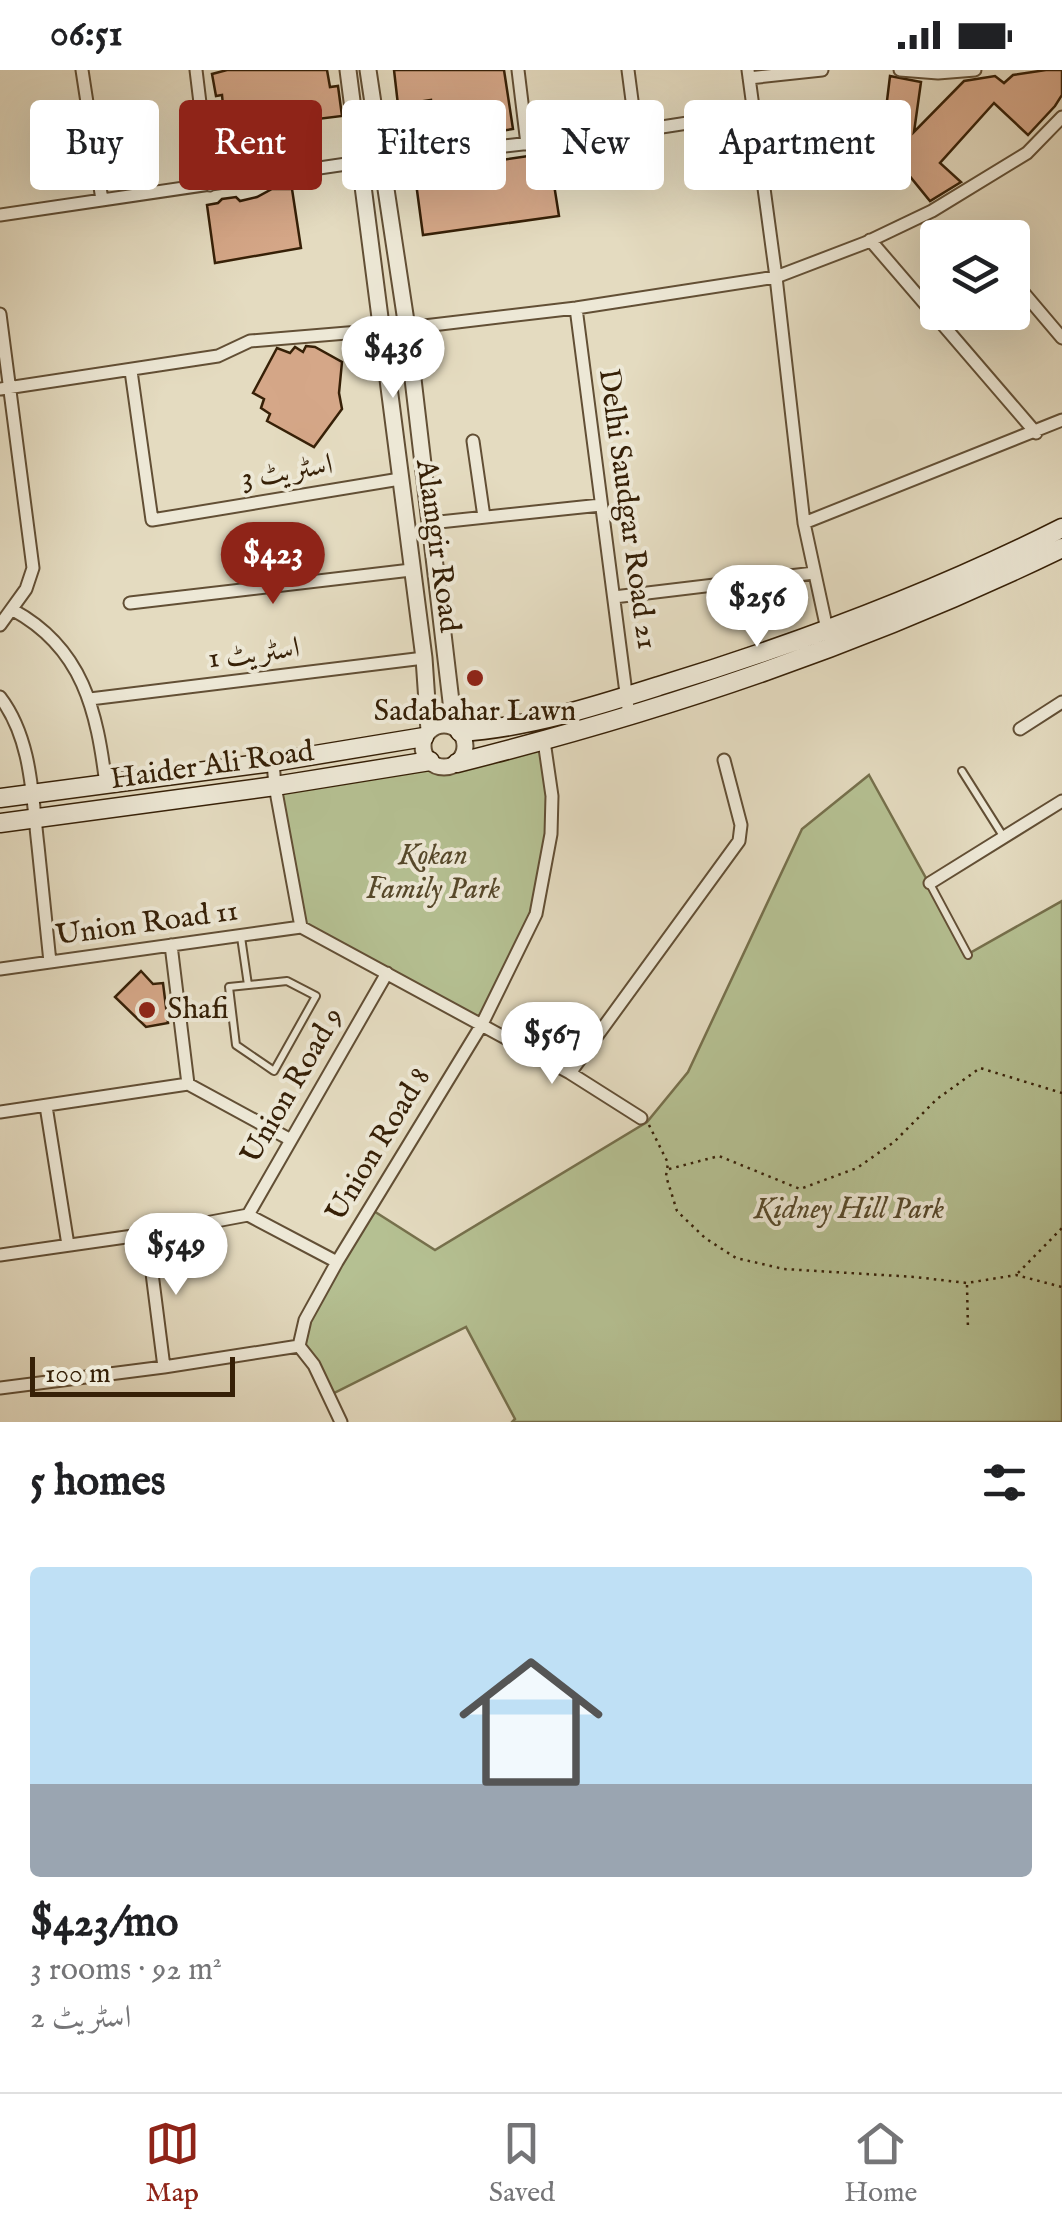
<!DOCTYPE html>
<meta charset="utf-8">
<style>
:root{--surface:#fff;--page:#f2f2f2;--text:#202124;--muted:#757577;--line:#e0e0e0;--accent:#8f2418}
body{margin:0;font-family:"IM FELL English",Amiri,serif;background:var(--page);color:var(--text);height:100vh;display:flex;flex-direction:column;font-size:38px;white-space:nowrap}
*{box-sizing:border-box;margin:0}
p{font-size:32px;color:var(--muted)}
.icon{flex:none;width:55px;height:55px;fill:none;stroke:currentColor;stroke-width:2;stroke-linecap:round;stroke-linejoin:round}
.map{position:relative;height:1352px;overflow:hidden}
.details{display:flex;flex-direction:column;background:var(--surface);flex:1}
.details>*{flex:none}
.hud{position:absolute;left:30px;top:30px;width:1002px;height:90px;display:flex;gap:20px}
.fabs{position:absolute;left:920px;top:150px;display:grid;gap:20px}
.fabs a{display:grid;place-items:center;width:110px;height:110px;border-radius:10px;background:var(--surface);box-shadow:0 10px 40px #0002;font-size:50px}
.scale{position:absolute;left:30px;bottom:25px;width:205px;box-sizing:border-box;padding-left:10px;border:5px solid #362007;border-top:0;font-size:28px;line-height:35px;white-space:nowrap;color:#362007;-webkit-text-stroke:8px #ede8d6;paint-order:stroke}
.price{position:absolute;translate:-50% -85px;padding:0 22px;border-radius:35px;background:#fff;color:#222;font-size:32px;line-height:65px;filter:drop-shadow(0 2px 5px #0008)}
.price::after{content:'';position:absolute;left:50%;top:60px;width:30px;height:22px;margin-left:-15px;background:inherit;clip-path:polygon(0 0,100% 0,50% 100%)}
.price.on{background:var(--accent);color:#fff}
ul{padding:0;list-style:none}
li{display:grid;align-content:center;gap:20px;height:530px;padding:0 30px}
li+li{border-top:2px solid var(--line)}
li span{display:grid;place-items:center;height:310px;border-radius:10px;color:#555}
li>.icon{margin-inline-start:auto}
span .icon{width:180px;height:180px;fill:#fffc;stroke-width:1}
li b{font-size:42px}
h2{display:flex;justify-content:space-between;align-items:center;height:120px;padding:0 30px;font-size:42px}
.pill{padding:0 35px;border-radius:10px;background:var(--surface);box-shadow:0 10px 40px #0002;font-size:35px;line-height:90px}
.pill.on{background:var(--accent);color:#fff}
.status{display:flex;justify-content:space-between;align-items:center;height:70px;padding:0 50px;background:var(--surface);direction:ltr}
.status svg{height:28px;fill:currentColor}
.menu{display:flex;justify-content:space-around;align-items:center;height:140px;border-top:2px solid var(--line);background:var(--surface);font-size:28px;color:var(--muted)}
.menu a{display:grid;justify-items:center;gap:5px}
.menu .on{color:var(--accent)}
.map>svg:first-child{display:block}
.green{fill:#b5c092;stroke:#76704c;stroke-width:2.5}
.building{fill:#d5a788;stroke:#362007;stroke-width:2.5}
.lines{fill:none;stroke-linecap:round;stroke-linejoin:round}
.service-casing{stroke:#624f35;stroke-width:10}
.minor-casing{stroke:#624f35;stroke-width:15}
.tertiary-casing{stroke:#624f35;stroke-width:19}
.secondary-casing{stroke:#362007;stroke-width:21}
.path{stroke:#362007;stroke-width:2.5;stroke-dasharray:2.5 5;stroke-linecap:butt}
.service{stroke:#ede8d6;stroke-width:6}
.minor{stroke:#ede8d6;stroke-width:11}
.tertiary{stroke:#ede8d6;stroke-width:15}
.secondary{stroke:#ede8d6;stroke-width:18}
.poi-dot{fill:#8f2418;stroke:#ede8d6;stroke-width:4}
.labels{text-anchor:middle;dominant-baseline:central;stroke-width:8;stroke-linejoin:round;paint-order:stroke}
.street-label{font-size:30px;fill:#362007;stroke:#ede8d6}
.poi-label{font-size:30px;fill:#362007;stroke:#ede8d6}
.park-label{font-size:30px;font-style:italic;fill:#56482a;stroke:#ede8d6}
</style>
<div class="status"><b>06:51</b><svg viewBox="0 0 49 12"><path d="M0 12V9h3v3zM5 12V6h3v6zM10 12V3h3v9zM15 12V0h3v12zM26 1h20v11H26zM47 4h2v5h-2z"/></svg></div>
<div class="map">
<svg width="1062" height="1352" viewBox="0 0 1062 1352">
<rect width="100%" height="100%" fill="#e4dbc0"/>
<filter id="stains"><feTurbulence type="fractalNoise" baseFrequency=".002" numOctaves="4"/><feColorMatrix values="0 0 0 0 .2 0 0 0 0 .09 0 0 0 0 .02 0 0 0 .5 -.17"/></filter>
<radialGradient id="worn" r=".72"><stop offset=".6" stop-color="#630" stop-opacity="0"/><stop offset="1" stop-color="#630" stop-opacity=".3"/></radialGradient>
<path class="green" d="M544,671L552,726L536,844L481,956L301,857L275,716L486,685Z
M869,705L968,884L1062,831V1352H512L515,1349L466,1257L328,1326L299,1276L308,1243L369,1138L435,1180L647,1052L688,1002L802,759Z"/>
<path class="building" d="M227,0H327L330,17L338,16L342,46L293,52L300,85L229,98L222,25L216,26L212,4Z
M394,0H504L513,59L471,66L469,54L435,59L431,30L398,35Z
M1046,0H1062V25L1055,36L1028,65L994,33L940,93L961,112L930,131L882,72L890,6L921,12L914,62L964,11L995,6L1004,13L1013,5Z
M549,83L559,146L423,165L416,113L451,108L449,92L459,91L460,96Z
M272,119H292L301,178L215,193L207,135L218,133L222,129L236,127L240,131L257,127Z
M306,276L315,277L342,292L339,323L342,339L314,377L267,351L270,344L261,338L264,329L253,323L277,278L290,283L295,277L303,282Z
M141,901L153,914L163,913L168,953L146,957L115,927Z"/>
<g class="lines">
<g class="service-casing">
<path id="service" d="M962,701L1003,766
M930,814L968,885
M241,867L248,915
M287,911L316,926L274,1001L236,975L229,917Z"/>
</g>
<g class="minor-casing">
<path id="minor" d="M82,0L102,130
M196,0L210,115
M518,0L527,74
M628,0L636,61
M748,0L776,207L804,453L828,564
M900,0L938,3L975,0
M749,8L822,0
M382,90L636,61L752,43
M0,145L360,92
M870,170L1036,363
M1012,209L1062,268
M576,238L629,646
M0,244L33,498L26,519L0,555
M131,301L152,450L400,409
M0,319L218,286L250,271L407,258L576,238L776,207L865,173L932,141L1027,83L1062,47
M473,371L484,447
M430,453L601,435
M804,453L1062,350
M614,527L814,503
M130,533L411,500
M13,540C83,578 97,641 106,715
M0,627C32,669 32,726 38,776C42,815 46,854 50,892
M90,629L424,588
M1020,659L1062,632
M273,692L275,716L301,857
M930,813L1062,731
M301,857L570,1003L641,1048
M171,875L188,1014L291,1070
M0,899L301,857
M570,1003L739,771L741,755L724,690
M46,1036L68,1175
M0,1042L188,1014
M248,1145L337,1192
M147,1164L164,1297
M0,1185L147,1164L248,1145L387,903
M299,1276L305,1250L337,1192L481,956L536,844L551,764L552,726L544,671
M299,1276L314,1295L341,1352
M0,1318L164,1297L299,1276"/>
</g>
<g class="tertiary-casing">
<path id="tertiary" d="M348,0L424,588L429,661
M368,0L407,258L454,657
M423 676a21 21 0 1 1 42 0a21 21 0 1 1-42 0Z"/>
</g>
<g class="secondary-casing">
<path id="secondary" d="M460,662C527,658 596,636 659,616C797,574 933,523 1062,458
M457,693C668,640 866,573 1062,478
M0,728L273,692L424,667
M0,753L275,716L430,691"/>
</g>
<path class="path" d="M649,1055L668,1093L666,1106L677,1141L705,1168L736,1188L784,1199L915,1207L967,1213L1016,1205L1062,1217
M669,1099L719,1086L800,1119L857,1098L894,1072L937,1029L980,998L1062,1023
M1018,1203L1062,1158
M967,1215L968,1260"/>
<use href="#service" class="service"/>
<use href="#minor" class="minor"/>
<use href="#tertiary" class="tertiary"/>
<use href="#secondary" class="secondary"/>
</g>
<g class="poi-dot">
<circle cx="475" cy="608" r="10"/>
<circle cx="147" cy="940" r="10"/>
</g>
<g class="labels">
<g class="street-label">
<text transform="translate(287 402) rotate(-9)">اسٹریٹ 3</text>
<text transform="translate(627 439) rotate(82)">Delhi Saudgar Road 21</text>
<text transform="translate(437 476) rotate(82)">Alamgir Road</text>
<text transform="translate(254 584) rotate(-7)">اسٹریٹ 1</text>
<text transform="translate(212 696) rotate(-8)">Haider Ali Road</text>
<text transform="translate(147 854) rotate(-8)">Union Road 11</text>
<text transform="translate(293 1016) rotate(-60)">Union Road 9</text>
<text transform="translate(379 1075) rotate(-59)">Union Road 8</text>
</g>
<g class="poi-label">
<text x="475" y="642">Sadabahar Lawn</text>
<text x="167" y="940" text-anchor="start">Shafi</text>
</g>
<g class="park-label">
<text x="433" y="786">Kokan<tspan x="433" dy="34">Family Park</tspan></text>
<text x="849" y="1140">Kidney Hill Park</text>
</g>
</g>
<rect width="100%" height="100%" filter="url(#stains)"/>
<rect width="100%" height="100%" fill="url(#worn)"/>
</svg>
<div class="fabs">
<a><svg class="icon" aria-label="layers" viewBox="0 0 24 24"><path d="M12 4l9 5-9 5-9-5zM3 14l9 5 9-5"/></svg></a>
</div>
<div class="scale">100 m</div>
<b class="price" style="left:393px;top:331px">$436</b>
<b class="price on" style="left:273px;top:537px">$423</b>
<b class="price" style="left:757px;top:580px">$256</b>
<b class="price" style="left:552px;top:1017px">$567</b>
<b class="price" style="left:176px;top:1228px">$549</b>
<div class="hud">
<a class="pill">Buy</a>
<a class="pill on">Rent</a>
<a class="pill">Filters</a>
<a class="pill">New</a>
<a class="pill">Apartment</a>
</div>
</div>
<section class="details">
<h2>5 homes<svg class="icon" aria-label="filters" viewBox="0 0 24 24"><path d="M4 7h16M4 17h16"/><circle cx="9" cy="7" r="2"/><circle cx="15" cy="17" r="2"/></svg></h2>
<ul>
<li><span style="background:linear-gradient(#bfe0f5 70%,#9aa5b1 0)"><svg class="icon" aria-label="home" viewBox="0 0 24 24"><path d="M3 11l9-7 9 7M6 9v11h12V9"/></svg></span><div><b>$423/mo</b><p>3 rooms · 92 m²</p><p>اسٹریٹ 2</p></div></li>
</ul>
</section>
<nav class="menu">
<a class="on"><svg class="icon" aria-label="map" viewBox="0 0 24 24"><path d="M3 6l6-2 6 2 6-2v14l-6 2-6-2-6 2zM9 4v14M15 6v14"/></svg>Map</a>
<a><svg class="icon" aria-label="saved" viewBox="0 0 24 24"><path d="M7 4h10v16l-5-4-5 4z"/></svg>Saved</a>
<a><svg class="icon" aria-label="home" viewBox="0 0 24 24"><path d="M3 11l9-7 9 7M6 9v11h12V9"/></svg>Home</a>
</nav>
